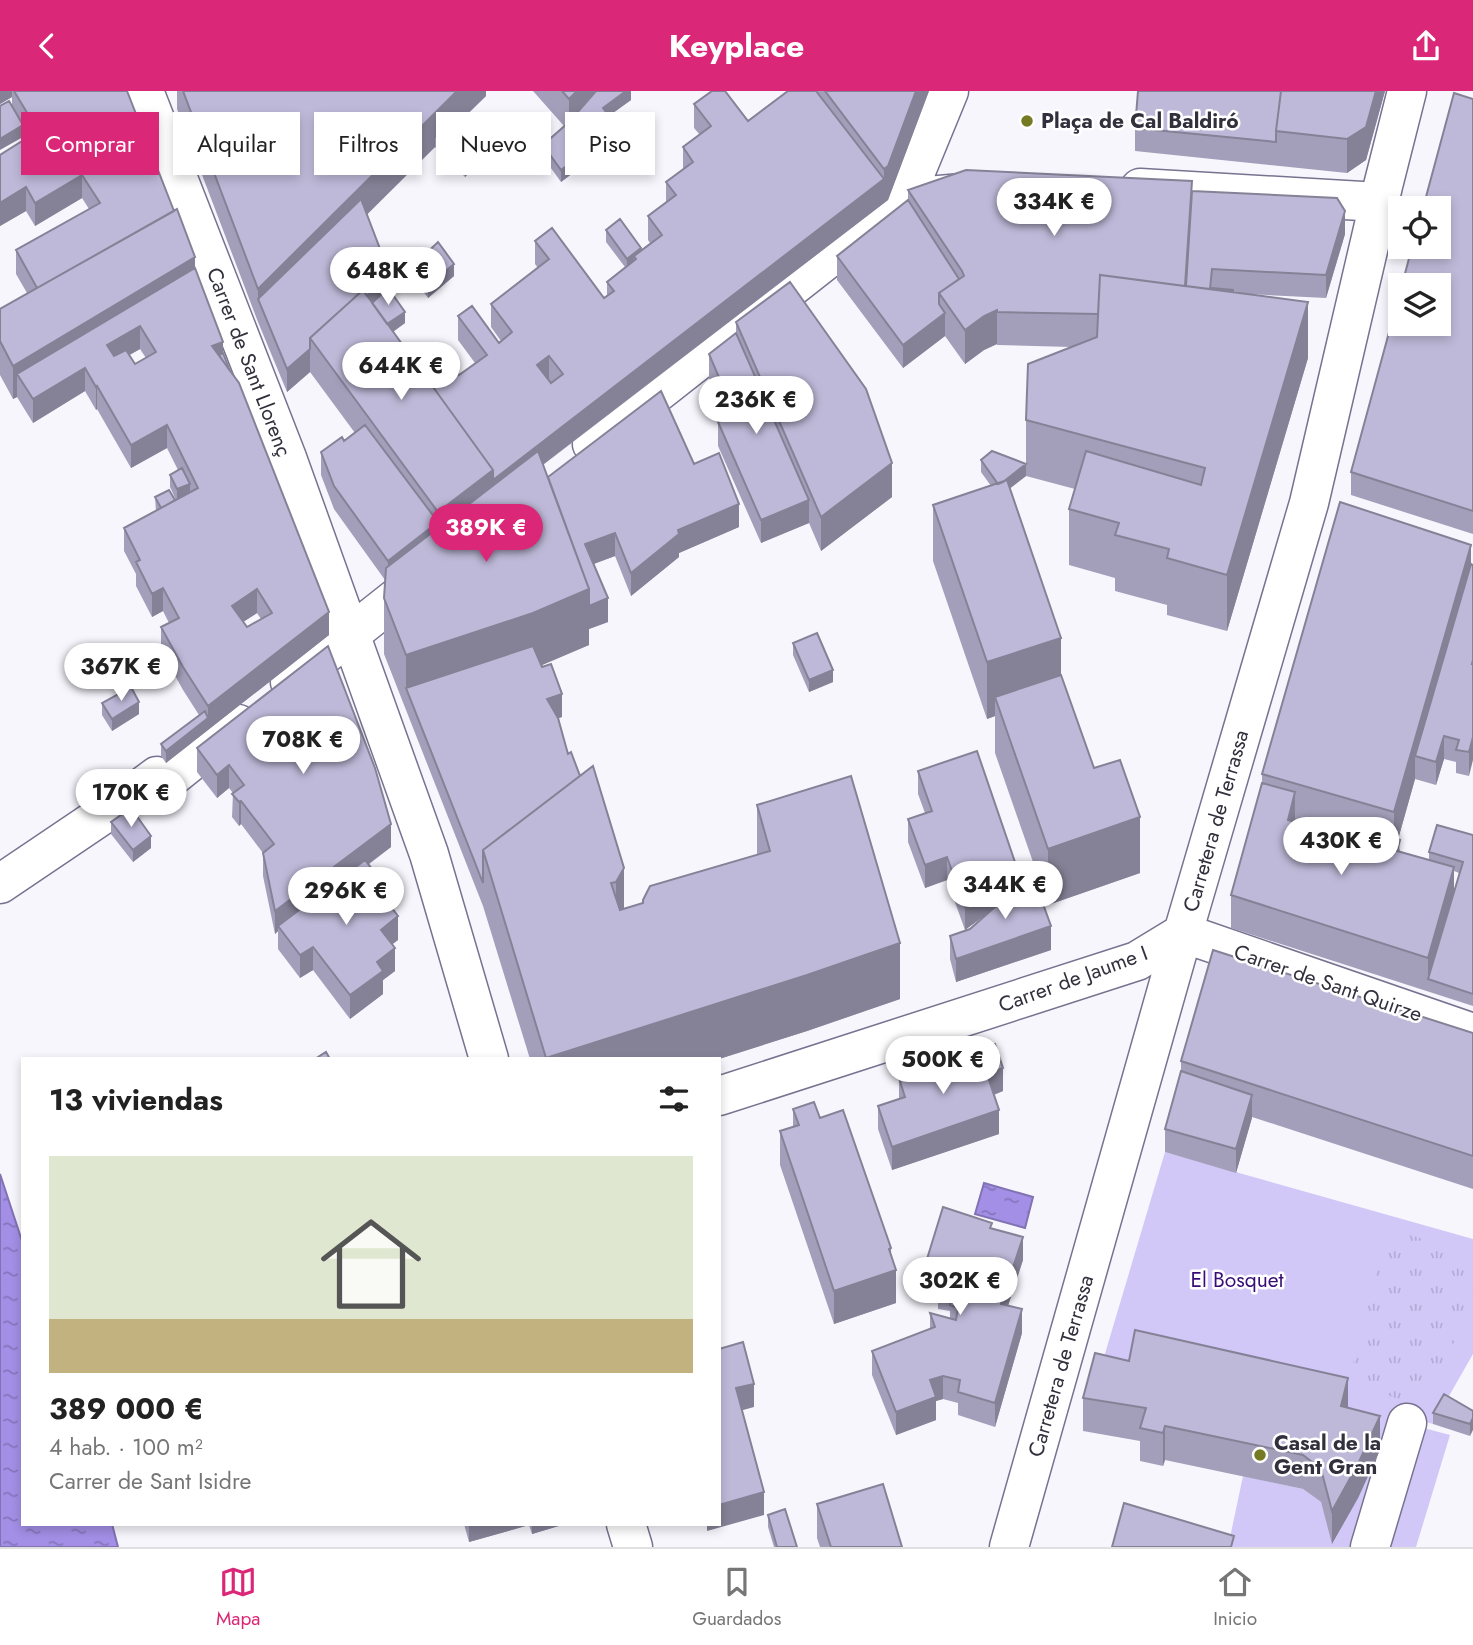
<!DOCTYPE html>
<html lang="es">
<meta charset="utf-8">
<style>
:root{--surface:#fff;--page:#f6f6f6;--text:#222;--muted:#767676;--line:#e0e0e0;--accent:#db2777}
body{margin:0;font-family:Jost,sans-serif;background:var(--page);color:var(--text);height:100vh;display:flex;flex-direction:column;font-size:26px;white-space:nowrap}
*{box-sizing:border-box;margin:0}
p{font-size:23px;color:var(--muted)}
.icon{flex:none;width:38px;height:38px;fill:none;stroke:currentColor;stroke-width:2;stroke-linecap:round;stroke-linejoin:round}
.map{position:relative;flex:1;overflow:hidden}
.panel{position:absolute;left:21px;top:966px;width:700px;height:469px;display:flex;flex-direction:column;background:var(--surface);border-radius:0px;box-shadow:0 4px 10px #0003}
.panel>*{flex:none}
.banner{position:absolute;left:21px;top:21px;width:700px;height:63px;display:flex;gap:14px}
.buttons{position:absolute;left:1388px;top:105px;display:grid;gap:14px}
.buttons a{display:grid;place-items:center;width:63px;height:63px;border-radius:0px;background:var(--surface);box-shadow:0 4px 10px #0003;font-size:35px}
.price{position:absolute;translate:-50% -60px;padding:0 16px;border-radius:24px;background:#fff;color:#222;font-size:23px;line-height:46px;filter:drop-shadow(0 2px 4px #0008)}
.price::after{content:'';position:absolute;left:50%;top:42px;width:21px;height:16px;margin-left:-10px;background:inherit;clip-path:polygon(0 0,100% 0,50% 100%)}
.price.current{background:var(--accent);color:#fff}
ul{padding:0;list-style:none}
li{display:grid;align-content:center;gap:14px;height:371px;padding:0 28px}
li+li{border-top:2px solid var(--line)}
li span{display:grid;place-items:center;height:217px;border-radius:0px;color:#555}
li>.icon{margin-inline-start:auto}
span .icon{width:126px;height:126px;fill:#fffc;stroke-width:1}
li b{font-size:30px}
h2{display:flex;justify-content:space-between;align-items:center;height:84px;padding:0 28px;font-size:30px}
.tag{padding:0 24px;border-radius:0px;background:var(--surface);box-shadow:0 4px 10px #0003;font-size:24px;line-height:63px}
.tag.current{background:var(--accent);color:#fff}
header{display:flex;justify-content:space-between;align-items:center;height:91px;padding:0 28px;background:var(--accent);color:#fff;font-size:32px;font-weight:700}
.tabs{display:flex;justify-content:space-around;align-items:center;height:98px;border-top:2px solid var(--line);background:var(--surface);font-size:19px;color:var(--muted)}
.tabs a{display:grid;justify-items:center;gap:4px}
.tabs .current{color:var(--accent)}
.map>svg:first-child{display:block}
.green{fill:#d1c8f8}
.park{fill:url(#park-tufts)}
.water{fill:url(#water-ripples);stroke:#8172b3;stroke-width:2}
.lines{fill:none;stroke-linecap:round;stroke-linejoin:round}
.minor-casing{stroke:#77728f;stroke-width:41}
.minor{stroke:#fff;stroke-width:38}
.wall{fill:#a39fba;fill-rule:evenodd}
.shaded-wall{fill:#858297}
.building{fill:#beb9d8;stroke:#858297;stroke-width:2;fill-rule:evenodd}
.poi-dot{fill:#757a23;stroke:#fff;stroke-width:2.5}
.labels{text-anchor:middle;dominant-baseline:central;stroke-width:5;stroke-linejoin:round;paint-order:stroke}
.poi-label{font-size:21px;font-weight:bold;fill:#32303c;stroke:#fff;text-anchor:start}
.street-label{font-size:21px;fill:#32303c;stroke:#fff}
.park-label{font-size:21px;fill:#380d75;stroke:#fff}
</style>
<header><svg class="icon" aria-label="back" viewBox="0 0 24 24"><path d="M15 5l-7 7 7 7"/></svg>Keyplace<svg class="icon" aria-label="share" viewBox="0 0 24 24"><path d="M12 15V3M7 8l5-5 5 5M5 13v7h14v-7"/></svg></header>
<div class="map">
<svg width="1473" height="1456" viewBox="0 0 1473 1456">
<defs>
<pattern id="park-tufts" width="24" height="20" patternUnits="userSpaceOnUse" patternTransform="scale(1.75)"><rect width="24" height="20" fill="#d1c8f8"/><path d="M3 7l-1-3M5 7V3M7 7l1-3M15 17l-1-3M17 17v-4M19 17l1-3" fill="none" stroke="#b4acd6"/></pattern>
<pattern id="water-ripples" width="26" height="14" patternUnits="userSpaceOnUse" patternTransform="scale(1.75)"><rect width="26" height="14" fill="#a38fe6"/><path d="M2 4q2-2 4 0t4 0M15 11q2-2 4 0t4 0" fill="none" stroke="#8575bc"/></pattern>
</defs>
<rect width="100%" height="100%" fill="#f7f6fd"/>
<path class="green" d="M1165,1061L1473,1148V1263L1433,1333L1416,1328L1377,1456H1228L1243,1385L1303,1398L1321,1411L1333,1452L1358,1406L1380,1359L1104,1266Z
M1416,1335L1450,1344L1416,1456H1379Z"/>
<path class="park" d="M1389,1137L1473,1164V1220L1416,1314L1348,1291Z"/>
<path class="water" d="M0,1083L23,1153V1433H112L118,1456H0Z
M984,1092L1033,1106L1025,1137L975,1123Z"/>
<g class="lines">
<g class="minor-casing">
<path id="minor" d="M144,0L287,367L429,763L489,968
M1140,97L1379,111
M905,107L949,0
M592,353L905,107L962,102
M290,591L424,485
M0,793L126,708L157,685L163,693L238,633
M1183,842L1473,942
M719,1005L1137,870L1183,842
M626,1433L633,1456
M1009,1456L1183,842L1309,412L1383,95L1407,0
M1370,1456L1407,1332"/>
</g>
<use href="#minor" class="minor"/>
</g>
<path class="wall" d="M0,0H127L195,177L223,262L329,544L166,672L161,665V653L199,624L183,599L161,559V536L169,532L163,520L152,526L136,495V483L124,460V437L156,420L155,406L175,409H176L170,396V384L178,379L167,357L131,377L97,318L96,319L85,300L33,332L17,306L13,308L0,284V218L27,202L16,183V159L89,118L82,107L35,135L26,120L0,135V64L28,47L23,38V46L12,16V6L0,13ZM140,258L146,267L135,273L129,264ZM257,522L261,528L247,536L243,531Z
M177,0H486V5L455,35L479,72L465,86L435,56L367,123L390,201L405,232L393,241L428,289L459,284L475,272L458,249V225L499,252L501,250L491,236V213L538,177L535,173V150L604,207L607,205V191L625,176L606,151V139L641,159L650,152L648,149V125L666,112V91L683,79V56L700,44L694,37V13L748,30L788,0H929L888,109L543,374L548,386L694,373L739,436L679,462V466L631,505L615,465L594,473L608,531L589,538V554L541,574L562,626L558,627L568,663L580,685L593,675L624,817L643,812L757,764V714L900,908L807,940L719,968H530L483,815L384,563V507L385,489L334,418L321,384V361L344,350L355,342L310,281L287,301L258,231L177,18Z
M533,0H631V9L609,25L611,40L588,57L589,70L561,91L543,66V54L564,35Z
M1138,0H1385L1366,69L1347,82L1135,60V37Z
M1473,8V443L1351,404V381Z
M908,99L1192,100L1345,143L1326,207L1248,203L1308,267L1227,540L1167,524V514L1115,500V487L1069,474V418L1075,398L1026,385L1010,397L1061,584L1094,677L1140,782L1048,814L995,662V625L987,628L933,470V414L991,395L981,381V369L1026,373V329L1071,256L997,254V253L984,259L965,273L945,245L903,277L837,189V165L908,109Z
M413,175L454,185L428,207L413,187Z
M736,231L892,406L821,460L809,432L761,452L718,355V331L727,328L709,287V263L736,242Z
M1471,454L1469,685L1456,682V671L1444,668L1436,694L1415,688L1398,748L1400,760L1429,769V761L1473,744V915L1231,837V804L1262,692V683ZM1454,780L1459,782L1454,800Z
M793,552L833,591L809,601L793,564Z
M102,612L139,623L112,640L102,624Z
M197,657L391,756L368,774L384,806L398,849L392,853L395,880L383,889V903L350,928L313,879L300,887L278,858V840L275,843L263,785V762L241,733L239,735L232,726L233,702L229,697L217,707L197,681Z
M918,680L1017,796L1051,859L956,891L950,868V845L970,838L990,820L965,839L947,789L925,797L908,751V728L925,722L918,703Z
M111,731L151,757L133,771L111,743Z
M1473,942V1098L1252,1026L1236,1082L1165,1061V1038L1181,980V970Z
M899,987L1003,1000L994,1004L999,1043L892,1079L878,1038V1015L899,1008Z
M793,1018L820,1027L891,1165L896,1212L834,1233L780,1074V1040L793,1036Z
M992,1138L1023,1169L1008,1215L1022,1242L995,1336L958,1324V1312L943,1308L936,1310V1329L896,1344L872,1284V1260L930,1238V1222L950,1228V1220L938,1218V1194L927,1192V1168Z
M1083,1307L1348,1316L1380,1359L1358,1407L1332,1453L1321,1411L1303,1398L1165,1369L1163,1375L1140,1370V1350L1083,1340Z
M1473,1320L1470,1345L1433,1333V1322Z
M817,1413L902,1456H820L817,1447Z
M768,1424L797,1456H774L768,1436Z
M464,1433H562V1434L532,1443L529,1434L469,1451Z"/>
<path class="shaded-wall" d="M0,0H12V6L0,13Z
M457,0H486V5L440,50L435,45V56L265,225L258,208V198Z
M577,0H607L569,42V8Z
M626,0H631V9L603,29V17Z
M916,0H929L888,109L438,454V421L493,379L884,88V78Z
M1376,0H1385L1366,69L1347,82V48Z
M611,28V40L583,61V50Z
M23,34V46L0,59V48Z
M589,58V70L561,91V79Z
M479,61V72L465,86V74Z
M82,84V107L35,135V112Z
M26,96V120L0,135V112Z
M1345,120V143L1326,207V184Z
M641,157V169L636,168L634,165V175L627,179V168Z
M195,166V200L17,283V306L13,308V275Z
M454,173V185L428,207V195Z
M390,184V207L314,254Z
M1308,211V267L1227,540V484Z
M997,219V253L984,259L965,273V239L984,225Z
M405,221V232L377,252V241Z
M945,222V245L903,277V254Z
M140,235V258L107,277V254Z
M223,251V274L212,255Z
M310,258V281L287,301V278Z
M549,265V288L537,297V274Z
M85,277V300L33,332V308Z
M97,295V318L96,319V296Z
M167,334V357L131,377V354Z
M892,372V406L821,460V426Z
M1026,373V385L999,406V394Z
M190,393V404L177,410V398Z
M809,409V432L761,452V429Z
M739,413V436L679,462V466L631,505V482L678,439Z
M438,431V454L388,493V470Z
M615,442V465L585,476V453Z
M1471,454V496L1415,665V688L1394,763V721Z
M163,497V520L152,526V503Z
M257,498V522L232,538V515Z
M589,498L608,507V531L589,538V554L533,578L406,597V620V564Z
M329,521V544L208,639V615Z
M1061,547V603L995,606V625L987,628V571Z
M833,579V591L809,601V589Z
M562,603V626L547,631V608Z
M139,611V623L112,640V628Z
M208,627V639L166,672V660Z
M1444,645V668L1436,694V671Z
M1473,646V669L1469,685V661Z
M229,674V697L217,707V684Z
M1295,701V735L1288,729Z
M241,710V733L239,735V711Z
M1140,726V782L1048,814V758Z
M391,733V756L281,838L278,835V840L275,843V820Z
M151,745V757L133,771V759Z
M947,766V789L925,797V774Z
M1454,776V810L1428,888V867Z
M624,777V833L616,847V791Z
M1017,777V801L965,839V816Z
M384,793V817L378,799Z
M398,825V849L381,862V839Z
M1051,835V859L956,891V868Z
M900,852V908L807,940L719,968H546Z
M313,856V879L300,887V864Z
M395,857V880L383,889V903L350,928V904L377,871Z
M1003,977V1000L987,1006V983Z
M1252,1004V1027L1236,1082V1058Z
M999,1019V1043L892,1079V1056Z
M1023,1146V1169L1001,1236V1213Z
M891,1157V1180L896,1179V1212L834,1233V1200Z
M1022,1218V1242L995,1336V1312Z
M943,1285V1308L936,1310V1329L896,1344V1321L930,1289Z
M1348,1287V1321L1341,1315Z
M754,1293V1316L736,1321V1297Z
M1380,1325V1359L1358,1407L1332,1453V1420Z
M1473,1327V1339L1470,1345V1333Z
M1165,1335V1369L1163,1375V1342Z
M764,1401V1424L707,1440V1433H719V1414Z
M469,1433H529V1434L469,1451Z
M532,1433H562V1434L532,1443Z"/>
<path class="building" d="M14,0H127L174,120L37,197L16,159L100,112L82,84L35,112L26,96L0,112V64L38,40Z
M183,0H457L258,198Z
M562,0H577L569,8Z
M596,0H626L603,17L611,28L583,50L589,58L561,79L543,54L569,31Z
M712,0H725L748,30L788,0H816L884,88L493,389V379L428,289L451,273L459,284L487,264L458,225L472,215L499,252L512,241L491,213L549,168L535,150L552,137L604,207L614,200L607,191L636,168L634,165L662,144L648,125L676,104L666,91L693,71L683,56L711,35L694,13ZM549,265L563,283L551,292L537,274Z
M825,0H916L888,75L884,78Z
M1138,0H1281L1276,40V51L1135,37Z
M1281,0H1376L1366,36L1347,48L1276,40Z
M1454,2L1473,8V420L1351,381L1400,201V233H1438V194H1402L1412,156H1438V117H1423Z
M9,10L23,34L0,48V15Z
M451,29L479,61L465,74L435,45Z
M966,79L1192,90L1185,195L1100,184L1098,223L997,221V219L984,225L965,239L939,202L964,185L962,180L908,99Z
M1192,100L1337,107L1345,120L1326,184L1212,178L1210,198L1186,195Z
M361,108L390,184L367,205L363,199L310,247V258L287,278L258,208Z
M908,109L959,188L939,202V213L945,222L903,254L837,165Z
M177,118L195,166L13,275L0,250V218Z
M620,128L641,157L627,168L606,139Z
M438,151L454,173L428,195L413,175Z
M195,177L223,251L212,255L239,292L329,521L208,615L183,576L161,536L179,527L163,497L152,503L136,471L140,469L124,437L198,397L167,334L131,354L97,295L96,296L85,277L33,308L17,283ZM140,235L156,261L135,273L126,259L114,265L107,254ZM257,498L272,522L247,536L232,515Z
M1100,184L1308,211L1227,484L1167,467L1169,458L1115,444L1119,432L1069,418L1086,360L1201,394L1205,377L1026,329L1028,273L1097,246Z
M790,191L866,298L892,372L821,426L736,231Z
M388,197L405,221L387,233L372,212Z
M1212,197L1233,199V201L1211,198Z
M363,199L493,379L438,421L310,247Z
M736,242L809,409L761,429L718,331L735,324L709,263Z
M223,262L230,280L219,264Z
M661,300L694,373L719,362L739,413L678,439L679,443L631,482L615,442L585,453L608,507L589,515V498L548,386Z
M365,334L438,431L388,470L334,395L321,361L342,346L344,350Z
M538,360L589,498L533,522L406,564L384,507L386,477Z
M992,360L1026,373L1003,391L998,393L981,369Z
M182,377L190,393L177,398L170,384Z
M1007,389L1061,547L987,571L933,414Z
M169,399L175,409L161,417L155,406Z
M1340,411L1471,454L1394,721L1262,683Z
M1471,473L1473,474V569L1472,573H1473V646L1469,661L1456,659L1459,649L1444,645L1436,671L1415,665Z
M817,542L833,579L809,589L793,552Z
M328,555L375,677L391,733L275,820L263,762L274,753L241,710L239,711L232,703L244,694L229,674L217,684L197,657Z
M533,555L542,576L551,573L562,603L547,608L558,627L568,663L571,661L580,685L483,759V792L406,597Z
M1061,584L1094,677L1120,669L1140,726L1048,758L995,606Z
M131,596L139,611L112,628L102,612Z
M205,620L208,627L166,660L161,653Z
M977,660L1017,777L965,816L947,766L925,774L908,728L932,720L918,680Z
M593,675L624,777L616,791L611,792L620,819L643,812V809L650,795L770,760L757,714L851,685L900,852L807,884L546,967L483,759Z
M1262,692L1295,701L1288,729L1336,742L1339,732L1400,749L1397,760L1454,776L1428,867L1231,804Z
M131,717L151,745L133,759L111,731Z
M1437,734L1473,744V903L1428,888L1463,771L1429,761Z
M365,769L384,793L378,799L398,825L381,839L395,857L377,871L383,880L350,904L313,856L300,864L278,835Z
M1032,783L1051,835L956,868L950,845L970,838Z
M1213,859L1473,942V1065L1181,970Z
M995,953L1003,977L987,983L999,1019L892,1056L878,1015L905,1006L899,987L903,983L911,981H916V977L978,957L979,959Z
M326,961L330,968H315Z
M1181,980L1252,1004L1236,1058L1165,1038Z
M814,1011L820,1027L843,1019L891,1157L889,1158L896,1179L834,1200L780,1040L799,1034L793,1018Z
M943,1116L992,1132L990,1137L1023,1146L1001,1213L1022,1218L995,1312L958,1301L960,1289L943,1285L930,1289L936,1306L896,1321L872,1260L935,1236L930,1222L956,1229L958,1217L950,1214L954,1197L938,1195L944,1172L927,1168Z
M1135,1239L1348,1287L1341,1315L1380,1325L1358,1373L1332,1420L1321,1378L1303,1364L1165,1335L1163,1342L1140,1337L1146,1317L1083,1307L1095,1262L1129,1270Z
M743,1251L754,1293L736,1297L764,1401L719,1414V1258Z
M1444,1303L1473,1320V1327L1470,1333L1433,1322Z
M883,1393L902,1456H831L817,1413Z
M1124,1412L1234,1445L1231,1456H1112Z
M785,1418L797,1456H777L768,1424Z"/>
<g class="poi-dot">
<circle cx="1027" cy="30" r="7"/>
<circle cx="1260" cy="1364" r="7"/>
</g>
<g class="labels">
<g class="poi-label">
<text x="1041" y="30">Plaça de Cal Baldiró</text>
<text x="1274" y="1352">Casal de la<tspan x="1274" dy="24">Gent Gran</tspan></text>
</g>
<g class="street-label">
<text transform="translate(249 271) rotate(69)">Carrer de Sant Llorenç</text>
<text transform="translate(1216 730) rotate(-74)">Carretera de Terrassa</text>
<text transform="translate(1073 888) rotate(-20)">Carrer de Jaume I</text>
<text transform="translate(1328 892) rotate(19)">Carrer de Sant Quirze</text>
<text transform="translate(1061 1275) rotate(-74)">Carretera de Terrassa</text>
</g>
<g class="park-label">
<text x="1237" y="1189">El Bosquet</text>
</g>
</g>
</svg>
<div class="buttons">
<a><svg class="icon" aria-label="locate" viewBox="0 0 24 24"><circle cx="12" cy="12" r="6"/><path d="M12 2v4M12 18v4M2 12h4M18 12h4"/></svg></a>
<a><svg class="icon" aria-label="layers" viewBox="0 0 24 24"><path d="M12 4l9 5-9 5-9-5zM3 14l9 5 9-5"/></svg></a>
</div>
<b class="price" style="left:1054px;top:147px">334K €</b>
<b class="price" style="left:388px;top:216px">648K €</b>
<b class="price" style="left:401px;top:311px">644K €</b>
<b class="price" style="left:756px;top:345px">236K €</b>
<b class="price current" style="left:486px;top:473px">389K €</b>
<b class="price" style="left:121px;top:612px">367K €</b>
<b class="price" style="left:303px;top:685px">708K €</b>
<b class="price" style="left:131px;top:738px">170K €</b>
<b class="price" style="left:1341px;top:786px">430K €</b>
<b class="price" style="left:1005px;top:830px">344K €</b>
<b class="price" style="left:346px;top:836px">296K €</b>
<b class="price" style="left:943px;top:1005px">500K €</b>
<b class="price" style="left:960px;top:1226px">302K €</b>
<div class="banner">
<a class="tag current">Comprar</a>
<a class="tag">Alquilar</a>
<a class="tag">Filtros</a>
<a class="tag">Nuevo</a>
<a class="tag">Piso</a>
</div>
<section class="panel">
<h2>13 viviendas<svg class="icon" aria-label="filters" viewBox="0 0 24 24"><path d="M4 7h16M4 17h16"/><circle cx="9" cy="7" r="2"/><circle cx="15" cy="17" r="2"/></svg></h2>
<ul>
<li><span style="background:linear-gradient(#dfe7d0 75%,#c2b280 0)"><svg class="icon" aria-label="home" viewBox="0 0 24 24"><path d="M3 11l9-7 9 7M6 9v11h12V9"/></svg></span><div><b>389 000 €</b><p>4 hab. · 100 m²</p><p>Carrer de Sant Isidre</p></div></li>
</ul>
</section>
</div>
<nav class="tabs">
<a class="current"><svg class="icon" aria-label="map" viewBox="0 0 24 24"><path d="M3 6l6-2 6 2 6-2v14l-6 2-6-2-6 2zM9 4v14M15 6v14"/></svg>Mapa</a>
<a><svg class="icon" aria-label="saved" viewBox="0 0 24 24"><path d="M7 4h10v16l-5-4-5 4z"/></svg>Guardados</a>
<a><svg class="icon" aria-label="home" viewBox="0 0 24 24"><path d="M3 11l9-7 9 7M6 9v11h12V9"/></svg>Inicio</a>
</nav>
